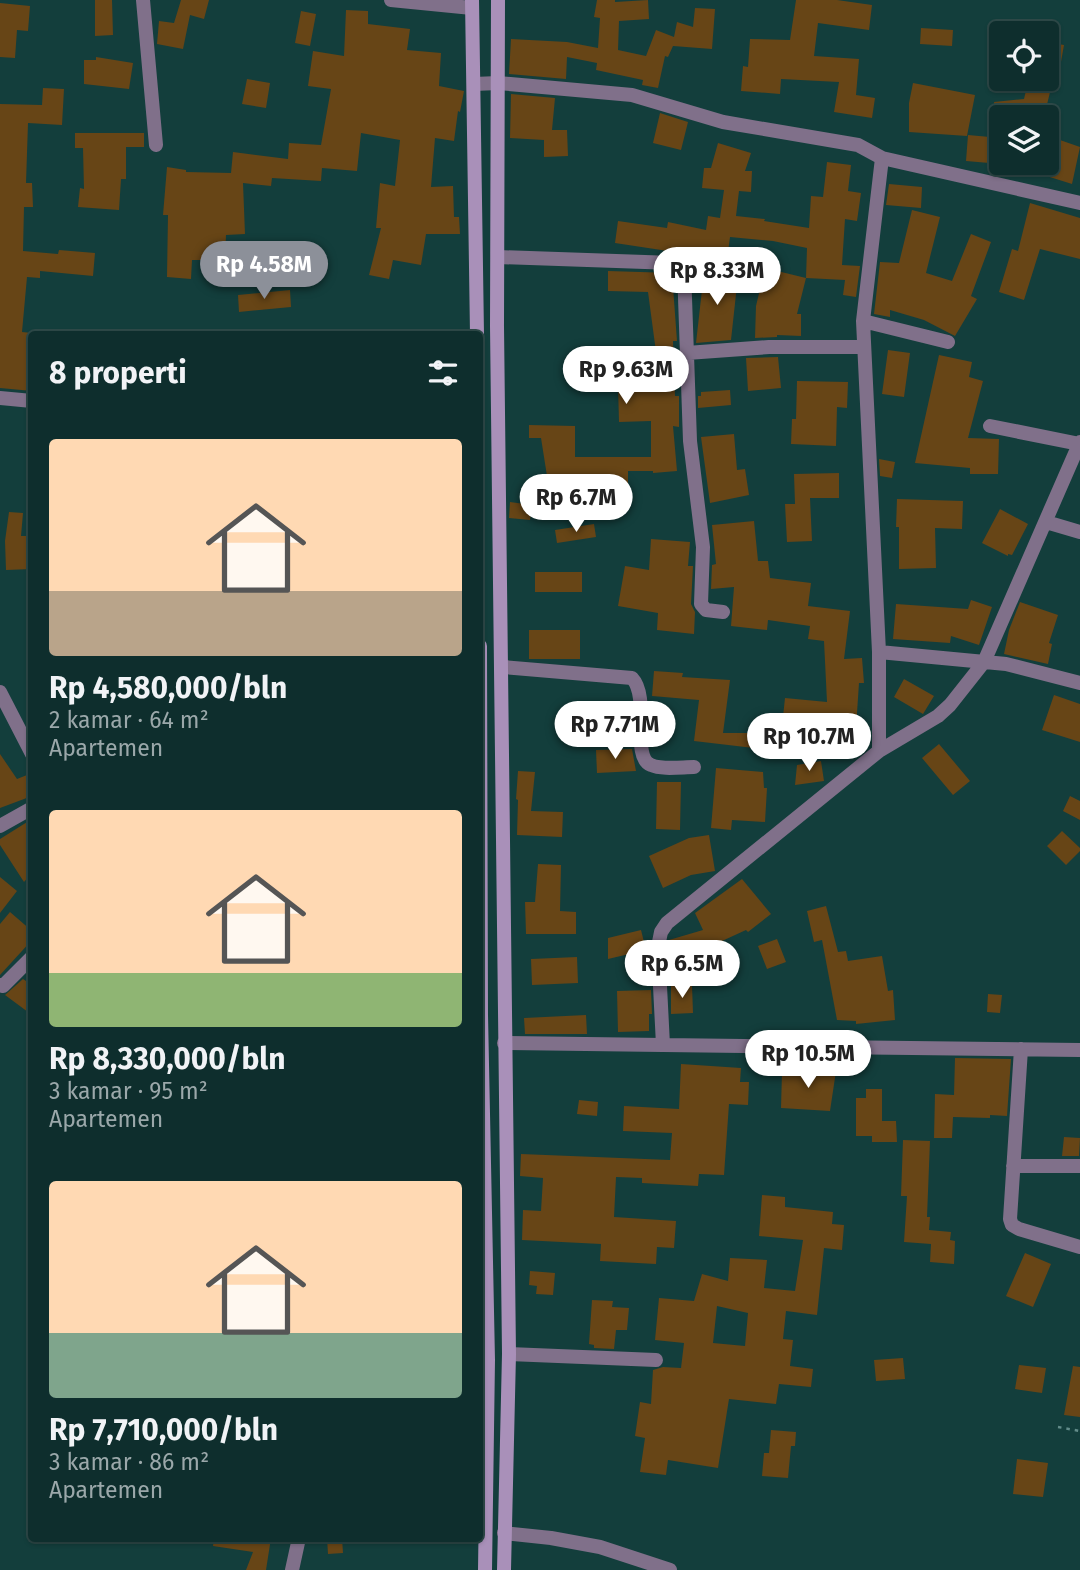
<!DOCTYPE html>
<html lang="id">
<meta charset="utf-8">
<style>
:root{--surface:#0e2e2d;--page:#173635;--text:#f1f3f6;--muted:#9ba8aa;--line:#2e4a49;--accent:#8c9099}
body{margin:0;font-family:"Fira Sans",sans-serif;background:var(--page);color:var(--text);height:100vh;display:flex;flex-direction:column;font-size:26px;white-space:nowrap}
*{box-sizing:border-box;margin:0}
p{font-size:23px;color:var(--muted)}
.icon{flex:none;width:38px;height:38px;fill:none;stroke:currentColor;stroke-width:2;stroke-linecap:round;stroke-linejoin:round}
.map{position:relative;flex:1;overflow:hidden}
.details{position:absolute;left:28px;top:331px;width:455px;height:1211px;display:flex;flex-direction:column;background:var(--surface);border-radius:7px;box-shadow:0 2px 5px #0004,0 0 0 2px var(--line)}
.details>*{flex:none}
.controls{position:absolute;left:989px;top:21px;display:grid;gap:14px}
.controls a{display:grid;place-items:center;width:70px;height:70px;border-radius:7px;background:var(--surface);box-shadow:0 2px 5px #0004,0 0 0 2px var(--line);font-size:35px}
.price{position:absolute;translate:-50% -60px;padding:0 16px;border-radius:24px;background:#fff;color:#222;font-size:23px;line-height:46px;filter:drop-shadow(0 2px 4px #0008)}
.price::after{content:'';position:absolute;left:50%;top:42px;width:21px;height:16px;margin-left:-10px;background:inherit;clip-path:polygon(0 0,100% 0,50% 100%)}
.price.on{background:var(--accent);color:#fff}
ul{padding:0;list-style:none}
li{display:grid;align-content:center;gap:14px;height:371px;padding:0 21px}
li span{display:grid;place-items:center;height:217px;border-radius:7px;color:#555}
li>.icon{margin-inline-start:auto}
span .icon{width:126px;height:126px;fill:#fffc;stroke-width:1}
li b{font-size:30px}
h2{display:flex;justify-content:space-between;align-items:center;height:84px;padding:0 21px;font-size:30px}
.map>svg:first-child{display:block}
.building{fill:#674516;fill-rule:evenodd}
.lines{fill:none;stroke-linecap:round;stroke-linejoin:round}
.path{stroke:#628b89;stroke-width:2.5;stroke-dasharray:3.5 5;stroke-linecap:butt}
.street{stroke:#80708a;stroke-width:14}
.secondary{stroke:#a990b9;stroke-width:14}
</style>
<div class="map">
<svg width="1080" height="1570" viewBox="0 0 1080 1570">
<rect width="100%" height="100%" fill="#133e3c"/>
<path class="building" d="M95,0H112L113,35L95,36Z
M181,0H209L204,19L190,15L183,49L157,44L159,21L174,23Z
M597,0H615V2L648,0L649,19L619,21L618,50L646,56L656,30L674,37L677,22L693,27L695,8L715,9L712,49L673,46L668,57L665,56L658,88L642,85L643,80L596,70L597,63L567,57L566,79L509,74L511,39L567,42L598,48L600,18L594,17Z
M796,0H837L872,5L869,30L818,23L814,56L859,59L856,95L875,98L872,118L834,112L839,82L781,79L780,94L741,91L743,66L748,67L750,39L790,40Z
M0,3L30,6L28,31L17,30L15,58L0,57Z
M346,10L368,11V24L410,29L407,50L441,53L439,86L464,91L460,112L458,111L454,141L435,138L431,187L453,186L454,217H459L460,234H426L421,265L393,260L389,279L369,275L381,228H376L380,183L395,186L400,140L361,133L357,171L322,168L321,181L272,178L271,186L243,183L245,234L226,235L225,260H192L191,279L167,277L168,215H163L167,167L186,170V172L231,173L233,152L288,159L289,143L321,145L331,89L308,86L313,51L344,56Z
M301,11L316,14L310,46L295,43Z
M921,28L953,30L952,46L920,44Z
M1046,42L1064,45L1059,73L1046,71Z
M96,57L133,63L129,89L84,84V60H96Z
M247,79L270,83L266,108L242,104Z
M1028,82L1051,88L1044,117H996L994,102L1024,99Z
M913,83L975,95L967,136L909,132V103Z
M43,88L64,89L62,125L28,123L26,183H32L33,207H24L23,251L58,254L59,250L95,253L93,276L40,271V278L27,277L22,332L32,333V391L0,388V104L42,105Z
M511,94L555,98L552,130H567L568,156L544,157V140L510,138Z
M660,113L688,122L681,150L653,143Z
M75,133H144V147H126V179H121L119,210L78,207L80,188L84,189L83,148H75Z
M968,135L1001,138V164L966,161Z
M1060,140L1080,147L1072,184L1037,173L1036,177L1023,176L1024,169L1015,166V163H1056Z
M718,143L751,153L745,171H752L751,192L739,191L736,216L765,219L764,221L809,228L811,196L823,197L827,162L851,165L848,191L861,193L857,221L845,219L842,265L860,266L856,297L843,295L845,280L806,278L807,248L773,241L730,237L727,260L615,243L618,221L667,228L668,222L706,230L708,216L720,218L724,190L702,188L704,168H711Z
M889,184L922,187L921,208L886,205Z
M1030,203L1080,218V259L1040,249L1024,300L999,292L1012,249L1018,251Z
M912,210L940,217L926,273L952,281L971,234L991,242L971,296L977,299L955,336L924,320L890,310V317L874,314L880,262L899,263Z
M765,268L806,278L797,314H801V336L777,335V337L755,338L756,306Z
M608,271L672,273L677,341H673L675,396H679V427L673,426L677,471L653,473V471H628V499H594V495H550L541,438H529V425L575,426V457H651V421L619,422L618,385H615V366L645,365V352H656L648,292L608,291Z
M704,272H724V275L738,276L731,340L696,343Z
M290,290L291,307L239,312L238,295Z
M888,350L910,353L904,397L882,394Z
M939,355L972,362L969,377L983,381L968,438L999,439L998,474H970V468L915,463Z
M778,357L781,388L748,391L746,358Z
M797,381L848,382L847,408L837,407L836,446L791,444L792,419H796Z
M730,390L731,405L698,408V396H701V392Z
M734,434L737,470L745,469L749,495L710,503L701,437Z
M879,459L895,462L892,478L880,476Z
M839,473V498H810L812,541L787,542L785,504H795L794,474Z
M897,499L963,501L962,529L935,528L936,568L899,569V527H896Z
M510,502L532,505L530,520L509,518Z
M1000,509L1028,524L1012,555L1008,554V556L982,543Z
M9,512L23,513L21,536H32V569L6,570L5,541Z
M754,521L758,561H768L770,578L811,583L808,606L850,611L844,659L862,658L864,683H859L855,743L781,736L785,698L827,702L824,641L808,639L810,626L768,620L767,630L731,626L734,587L711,589L712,565L716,564L712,525Z
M594,524L596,537L557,543L555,530Z
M651,539L690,542L688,566H693L691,604L695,612L694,634L657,630L658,613L618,606L625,566L649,570Z
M535,572H582V592H535Z
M971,600L992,607L979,645L951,636L950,643L893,639L896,604L968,609Z
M1020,602L1058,615L1049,643L1052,644L1048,664L1004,654L1009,630Z
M529,630H580V659H529Z
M654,671L683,673L682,677L730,680L723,733H761L762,749L694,741L699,700L652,696Z
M904,679L934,696L923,714L894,697Z
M1054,695L1080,704V742L1042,730Z
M939,744L970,781L953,795L922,758Z
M632,749L636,771L597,773L596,750Z
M0,754L17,779L32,773V796L0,808Z
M821,761L824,781L795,785L797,765Z
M716,768L763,772L764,788H767L765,822L732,820L731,830L711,828Z
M518,771L535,772L531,811L563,812L562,837L517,835L518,800L516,799Z
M657,782H681L680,830L656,829Z
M1070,796L1080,801V820L1063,811Z
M32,819V873L24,882L0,845V839Z
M1062,831L1080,848V851L1066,865L1047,846Z
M709,835L715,871L691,875L663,888L649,856L689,838Z
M538,864L561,865L560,911L576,912V934H526L525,902H535Z
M0,877L17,891L0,913Z
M742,879L771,914L748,932L746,930L698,952L671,960L668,949L669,940L703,930L695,913Z
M826,906L838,952L846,951L848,961L882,956L888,991L893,990L895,1020L856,1024V1021L837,1020L822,940L814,942L807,911Z
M10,912L32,931V940L0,975V924Z
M641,930L646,950L608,959V938Z
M777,939L786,962L767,969L758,946Z
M577,957L578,983L532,985L531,959Z
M23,979L32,985V1015L5,995Z
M692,985L693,1013L671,1014V986Z
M651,990L652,1014H649V1031L618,1032L617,991Z
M988,994L1002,995L1000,1013L987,1012Z
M586,1015L587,1034H525L524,1018Z
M955,1058L1011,1059L1007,1116L990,1115V1118L953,1117L952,1138H934L935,1094L954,1095Z
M681,1064L741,1068L740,1082H749L748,1105L729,1104L724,1175L699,1174L698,1186L642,1183V1178L616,1177L614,1217L676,1221L674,1248L657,1247L656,1264L600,1261L601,1244L522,1240L523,1210L541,1211L543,1178L520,1176L521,1154L670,1160L672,1133L623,1131L624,1106L679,1109Z
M815,1068L836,1071L830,1111L781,1108L782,1072L814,1073Z
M866,1089H882V1121H896L897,1142H872V1136H856V1098H866Z
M579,1100L598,1102L597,1116L577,1114Z
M1064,1137L1080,1138L1079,1156H1062Z
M903,1140L930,1141L927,1217H930L929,1230L951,1232L950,1240L955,1241L954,1264L930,1262L931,1244L904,1242L907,1196H901Z
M762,1195L785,1197V1207L833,1212L832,1224L844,1225L842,1250L824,1248L817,1315L786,1311L783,1339L793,1340L790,1366L813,1369L811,1387L779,1384L776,1404L729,1399L718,1468L668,1460L666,1475L640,1472L645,1438L635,1436L640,1402L651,1404L653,1370L663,1367L681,1368L684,1343L655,1340L659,1298L694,1301L702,1274L728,1281L730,1258L767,1260L764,1288L795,1291L803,1240L759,1236ZM717,1306L748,1313L745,1346L713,1343Z
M1025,1253L1051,1264L1033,1307L1006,1296Z
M530,1271L555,1273L553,1295L536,1294L537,1286L529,1285Z
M592,1300L613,1301L612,1307L629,1308L627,1330H616L614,1349L594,1348V1345L589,1344Z
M903,1358L905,1379L876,1381L874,1360Z
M1019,1365L1046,1368L1042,1393L1015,1389Z
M1073,1366L1080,1367V1417L1064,1415Z
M771,1430L796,1432L795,1446H791L788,1478L762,1476L764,1453H769Z
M1017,1459L1048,1463L1043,1497L1013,1494Z
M214,1538H271L266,1570H246L253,1552L213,1546Z
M327,1538H342L343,1553L328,1554Z"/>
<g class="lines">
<path class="path" d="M1058,1427L1080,1431"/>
<path class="street" d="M143,0L156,145
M391,0L472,8
M474,84L498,83L632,95L723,122L858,145L882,158L863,321L879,652V751L667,923L661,932L658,947L663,1045L504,1043
M882,158L1080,203
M498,257L674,263L681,265L684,269L690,441L703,547L701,604L706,610L723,612
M863,321L948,342
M687,353L769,347H863
M0,398L32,401
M990,426L1079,444
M1046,522L1080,532
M879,652L1006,664L1080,683
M503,667L632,678C651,698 630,757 651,765C662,770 682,767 694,767
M0,692L32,754
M879,751L938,716L950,705L984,662L1080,442
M0,826L32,808
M0,985L3,986L32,957
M663,1045L1080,1050
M1021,1049L1010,1219L1012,1225L1019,1229L1080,1247
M1013,1166H1080
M509,1354L656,1360
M504,1533L551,1538L600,1547L670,1570
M292,1570L299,1538"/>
<path class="secondary" d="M472,0L477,334
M498,0L497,326L509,1354L504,1570
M480,646L481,1015L488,1360L485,1570"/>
</g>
</svg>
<div class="controls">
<a><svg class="icon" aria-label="locate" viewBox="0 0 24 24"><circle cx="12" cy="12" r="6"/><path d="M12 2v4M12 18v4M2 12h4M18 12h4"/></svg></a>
<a><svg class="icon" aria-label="layers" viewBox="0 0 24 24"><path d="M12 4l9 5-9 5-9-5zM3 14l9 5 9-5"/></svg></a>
</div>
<b class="price on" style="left:264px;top:301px">Rp 4.58M</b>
<b class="price" style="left:717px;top:307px">Rp 8.33M</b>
<b class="price" style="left:626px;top:406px">Rp 9.63M</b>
<b class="price" style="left:576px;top:534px">Rp 6.7M</b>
<b class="price" style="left:615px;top:761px">Rp 7.71M</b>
<b class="price" style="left:809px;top:773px">Rp 10.7M</b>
<b class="price" style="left:682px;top:1000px">Rp 6.5M</b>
<b class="price" style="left:808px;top:1090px">Rp 10.5M</b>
<section class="details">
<h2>8 properti<svg class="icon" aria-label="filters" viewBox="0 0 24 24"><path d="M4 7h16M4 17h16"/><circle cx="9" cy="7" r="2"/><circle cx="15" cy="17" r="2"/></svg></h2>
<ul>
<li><span style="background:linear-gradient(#ffd9b3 70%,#b9a48a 0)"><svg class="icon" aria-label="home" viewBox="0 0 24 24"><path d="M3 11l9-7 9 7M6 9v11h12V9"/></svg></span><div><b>Rp 4,580,000/bln</b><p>2 kamar · 64 m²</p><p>Apartemen</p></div></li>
<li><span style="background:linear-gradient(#ffd9b3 75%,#8fb573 0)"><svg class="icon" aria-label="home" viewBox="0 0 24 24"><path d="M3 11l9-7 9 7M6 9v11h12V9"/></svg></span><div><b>Rp 8,330,000/bln</b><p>3 kamar · 95 m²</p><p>Apartemen</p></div></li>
<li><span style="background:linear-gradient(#ffd9b3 70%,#7fa58c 0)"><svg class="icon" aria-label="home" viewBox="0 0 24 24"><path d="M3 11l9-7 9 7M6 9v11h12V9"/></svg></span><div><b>Rp 7,710,000/bln</b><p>3 kamar · 86 m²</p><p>Apartemen</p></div></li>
</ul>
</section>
</div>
